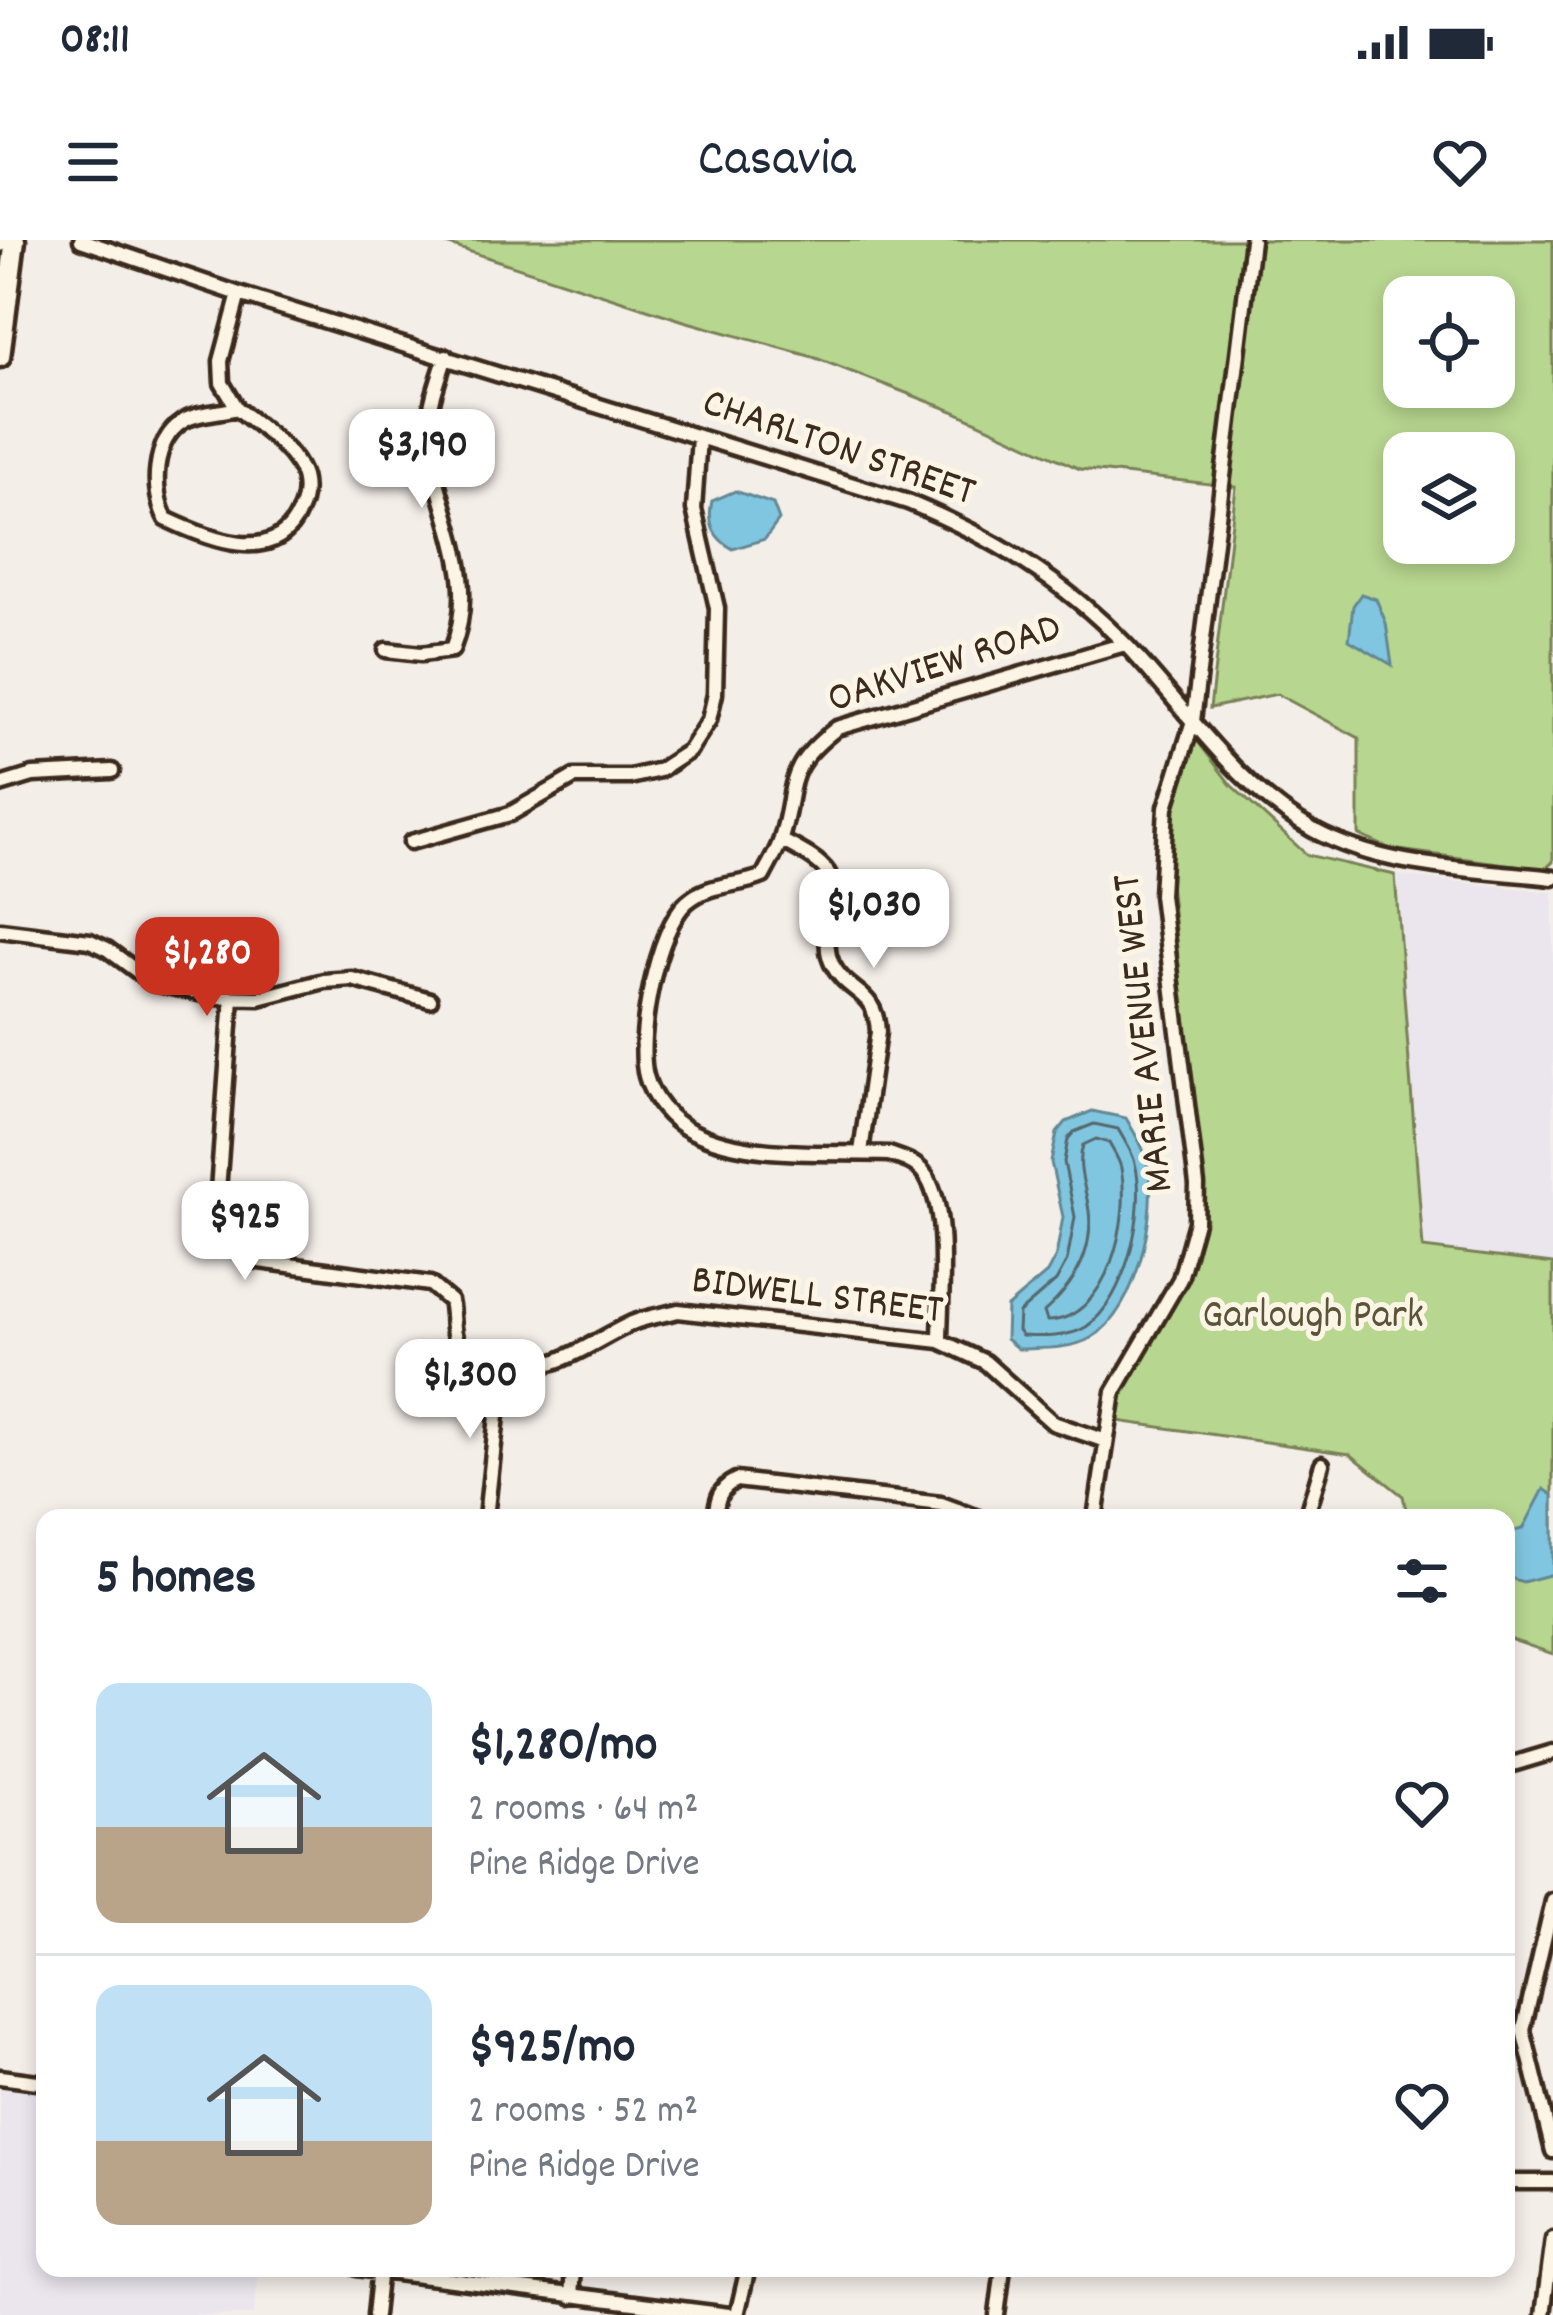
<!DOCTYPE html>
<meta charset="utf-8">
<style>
:root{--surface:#fff;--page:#f2f2f3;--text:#1f2937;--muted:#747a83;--line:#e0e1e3;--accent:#c8321e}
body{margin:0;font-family:Dekko,sans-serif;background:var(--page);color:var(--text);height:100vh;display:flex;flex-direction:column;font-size:45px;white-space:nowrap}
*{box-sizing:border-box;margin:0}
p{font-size:39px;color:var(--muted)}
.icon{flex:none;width:66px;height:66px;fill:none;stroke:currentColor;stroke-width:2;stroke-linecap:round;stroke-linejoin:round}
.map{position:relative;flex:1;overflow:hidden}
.drawer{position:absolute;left:36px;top:1269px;width:1479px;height:768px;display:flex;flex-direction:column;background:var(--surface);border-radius:24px;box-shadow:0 6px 18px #0003}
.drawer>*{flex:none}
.controls{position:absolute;left:1383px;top:36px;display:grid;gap:24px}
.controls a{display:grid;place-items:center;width:132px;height:132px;border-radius:24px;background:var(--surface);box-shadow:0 6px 18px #0003;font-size:60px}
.price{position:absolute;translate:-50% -102px;padding:0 27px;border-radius:24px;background:#fff;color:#222;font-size:39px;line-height:78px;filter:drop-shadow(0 3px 6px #0008)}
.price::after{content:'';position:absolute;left:50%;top:72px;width:36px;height:27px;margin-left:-18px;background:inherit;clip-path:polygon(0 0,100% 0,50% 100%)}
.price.selected{background:var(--accent);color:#fff}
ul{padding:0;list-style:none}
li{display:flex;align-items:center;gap:36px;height:300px;padding:0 60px}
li+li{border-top:3px solid var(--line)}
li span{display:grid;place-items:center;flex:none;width:336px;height:240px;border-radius:24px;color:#555}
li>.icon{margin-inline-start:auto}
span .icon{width:144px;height:144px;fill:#fffc;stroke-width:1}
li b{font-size:51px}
h2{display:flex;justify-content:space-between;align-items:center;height:144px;padding:0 60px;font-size:51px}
.status{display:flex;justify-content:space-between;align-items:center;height:84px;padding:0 60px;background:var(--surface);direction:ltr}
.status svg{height:33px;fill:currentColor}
header{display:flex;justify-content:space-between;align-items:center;height:156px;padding:0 60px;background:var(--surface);font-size:54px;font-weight:600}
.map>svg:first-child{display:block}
.built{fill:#ebe6ee}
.green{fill:#b7d68f;stroke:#798056;stroke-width:3;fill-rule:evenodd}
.water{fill:#80c6e1;stroke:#648893;stroke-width:3}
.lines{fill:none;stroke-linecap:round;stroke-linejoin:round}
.shore{stroke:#57686c;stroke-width:3}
.minor-casing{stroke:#3b2a1e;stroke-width:21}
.highway-casing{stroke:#3b2a1e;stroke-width:27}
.minor{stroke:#fcf5e5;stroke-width:12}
.highway{stroke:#fcf5e5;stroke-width:18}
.labels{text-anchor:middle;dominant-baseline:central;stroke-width:10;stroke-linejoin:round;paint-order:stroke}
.street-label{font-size:42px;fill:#3b2a1e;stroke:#fcf5e5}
.park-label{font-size:42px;fill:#5a553a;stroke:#fcf5e5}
</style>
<div class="status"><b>08:11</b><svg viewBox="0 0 49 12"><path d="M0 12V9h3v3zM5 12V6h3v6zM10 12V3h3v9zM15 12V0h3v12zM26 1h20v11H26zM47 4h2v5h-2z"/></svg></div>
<header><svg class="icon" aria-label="menu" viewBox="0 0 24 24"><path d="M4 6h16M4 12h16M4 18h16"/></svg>Casavia<svg class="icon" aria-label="heart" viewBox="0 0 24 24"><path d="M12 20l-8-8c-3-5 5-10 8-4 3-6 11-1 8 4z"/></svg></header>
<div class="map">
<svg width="1553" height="2075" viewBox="0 0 1553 2075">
<rect width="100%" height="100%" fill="#f4eee9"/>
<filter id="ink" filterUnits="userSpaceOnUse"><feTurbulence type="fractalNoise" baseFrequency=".00833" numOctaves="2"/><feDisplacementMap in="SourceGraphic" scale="24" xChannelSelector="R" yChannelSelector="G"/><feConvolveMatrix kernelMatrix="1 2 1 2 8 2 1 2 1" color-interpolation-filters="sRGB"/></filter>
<g filter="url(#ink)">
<path class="built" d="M1395,635L1553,652V1024L1423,1008Z
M0,1848L45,1853V2028H259L254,2075H0Z"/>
<path class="green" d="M434,0H1553V622L1545,629L1391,609L1359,595V498L1277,454L1210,468L1236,247L1080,229L953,171L813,117L684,81ZM1404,57H1494V147H1404ZM1404,213H1494V303H1404Z
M1196,499L1231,545L1307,615L1395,635L1423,1008L1553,1024V1414L1506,1398V1278H1408L1403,1256L1350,1214L1117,1181L1126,1142L1188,1043L1206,979L1170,643L1172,565Z"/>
<path class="water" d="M735,251L773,264L779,280L765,299L733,309C713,298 707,283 712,261Z
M1361,354L1376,359L1386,383L1392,425L1349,400L1353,366Z
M1092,871L1126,878C1133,891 1143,905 1147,920C1159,969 1138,1071 1091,1098C1070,1110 1042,1108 1018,1109L1006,1099L1007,1067L1047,1033L1056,1016L1063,977L1051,922L1057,893L1066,882Z
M1544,1249L1553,1255V1334L1523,1342L1506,1337V1293L1523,1289Z"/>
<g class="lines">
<path class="shore" d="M1094,884L1118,889C1124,900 1132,911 1135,923C1147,968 1127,1059 1086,1087C1068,1098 1042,1097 1022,1096L1018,1091L1019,1073L1056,1041L1067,1021L1075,977L1064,922L1068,899L1074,892Z
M1096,899L1109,903C1113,911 1119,919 1121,928C1131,977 1109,1080 1047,1081L1044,1072C1073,1046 1094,1012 1089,971C1086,947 1076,928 1083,905Z"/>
<g class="minor-casing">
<path id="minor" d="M81,0L239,54L908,262C991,296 1063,340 1126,405C1187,469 1235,546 1313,590C1384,629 1475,629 1553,638
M237,168C258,186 286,203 299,227C307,241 306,258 299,272C275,328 206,298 166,279C151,252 153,201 182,182C197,172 220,173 237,168Z
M237,168L222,143L221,121L239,54
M386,410L421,414L452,410C482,334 437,274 429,199C426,171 438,142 446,116
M0,545L33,535L112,531
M781,600C826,624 843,632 830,687C827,700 826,711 832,724C848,755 876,749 878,792L861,912
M411,602L510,574L574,537H630L660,530L689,511L709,480L715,454L717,368L694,269L699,197
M0,690L90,701L107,709L153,743L217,757L259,758L324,741L352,739L430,760
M232,758L217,965C219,990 229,1008 252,1020L430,1044L450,1061C454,1076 450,1093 459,1107C468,1122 483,1127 499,1128C558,1133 583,1106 632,1083C646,1077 663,1075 678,1071L940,1101L985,1122L1053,1183L1106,1201
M940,1101C940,1057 951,966 923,932C915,922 901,918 889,914C826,911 749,920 691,891C670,880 652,859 646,836C636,798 657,688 687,662C710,642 738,647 763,636C769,624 777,612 781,599C798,542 782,531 837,488L1125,404
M486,1278L502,1129
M715,1278C717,1260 718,1249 736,1240L941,1264L979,1278
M1095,1278L1114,1152L1180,1039L1196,982L1197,945L1161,655L1166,567L1193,481L1252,0
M1306,1278L1322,1224
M1506,1526L1553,1512
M1553,1661L1523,1790L1553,1911
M0,1837L45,1843
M1506,1942H1553
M357,2028L729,2075
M571,2057L573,2028
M375,2075L380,2028
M737,2075L748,2028
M997,2075L1003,2028
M1543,2075L1553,1999"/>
</g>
<g class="highway-casing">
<path id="highway" d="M0,2V0
M0,117L15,0"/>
</g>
<use href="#minor" class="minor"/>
<use href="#highway" class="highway"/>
</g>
</g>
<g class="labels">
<g class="street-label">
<text transform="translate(838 210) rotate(19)">CHARLTON STREET</text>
<text transform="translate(945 426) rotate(-18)">OAKVIEW ROAD</text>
<text transform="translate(1146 793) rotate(-96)">MARIE AVENUE WEST</text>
<text transform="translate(817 1058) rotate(7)">BIDWELL STREET</text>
</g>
<g class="park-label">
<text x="1313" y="1078">Garlough Park</text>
</g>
</g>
</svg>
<div class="controls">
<a><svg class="icon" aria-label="locate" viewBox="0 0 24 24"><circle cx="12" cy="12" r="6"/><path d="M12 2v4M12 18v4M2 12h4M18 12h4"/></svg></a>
<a><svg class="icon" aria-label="layers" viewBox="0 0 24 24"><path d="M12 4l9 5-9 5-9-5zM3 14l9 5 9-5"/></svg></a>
</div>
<b class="price" style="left:422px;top:271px">$3,190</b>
<b class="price" style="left:874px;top:731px">$1,030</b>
<b class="price selected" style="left:207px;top:779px">$1,280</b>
<b class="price" style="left:245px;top:1043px">$925</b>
<b class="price" style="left:470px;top:1201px">$1,300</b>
<section class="drawer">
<h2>5 homes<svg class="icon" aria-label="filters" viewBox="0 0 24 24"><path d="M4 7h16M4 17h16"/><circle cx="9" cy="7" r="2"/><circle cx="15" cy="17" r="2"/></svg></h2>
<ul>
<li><span style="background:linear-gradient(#bfe0f5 60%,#b9a48a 0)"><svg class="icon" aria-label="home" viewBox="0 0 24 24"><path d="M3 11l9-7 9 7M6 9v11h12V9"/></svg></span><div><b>$1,280/mo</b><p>2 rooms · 64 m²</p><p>Pine Ridge Drive</p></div><svg class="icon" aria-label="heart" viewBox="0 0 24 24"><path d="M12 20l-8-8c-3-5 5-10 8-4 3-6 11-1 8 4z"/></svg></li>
<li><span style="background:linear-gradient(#bfe0f5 65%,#b9a48a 0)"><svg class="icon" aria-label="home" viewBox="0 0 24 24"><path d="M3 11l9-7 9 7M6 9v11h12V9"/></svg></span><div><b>$925/mo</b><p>2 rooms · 52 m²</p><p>Pine Ridge Drive</p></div><svg class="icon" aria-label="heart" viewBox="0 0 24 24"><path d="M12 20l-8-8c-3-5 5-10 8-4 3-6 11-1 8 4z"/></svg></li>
</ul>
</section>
</div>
